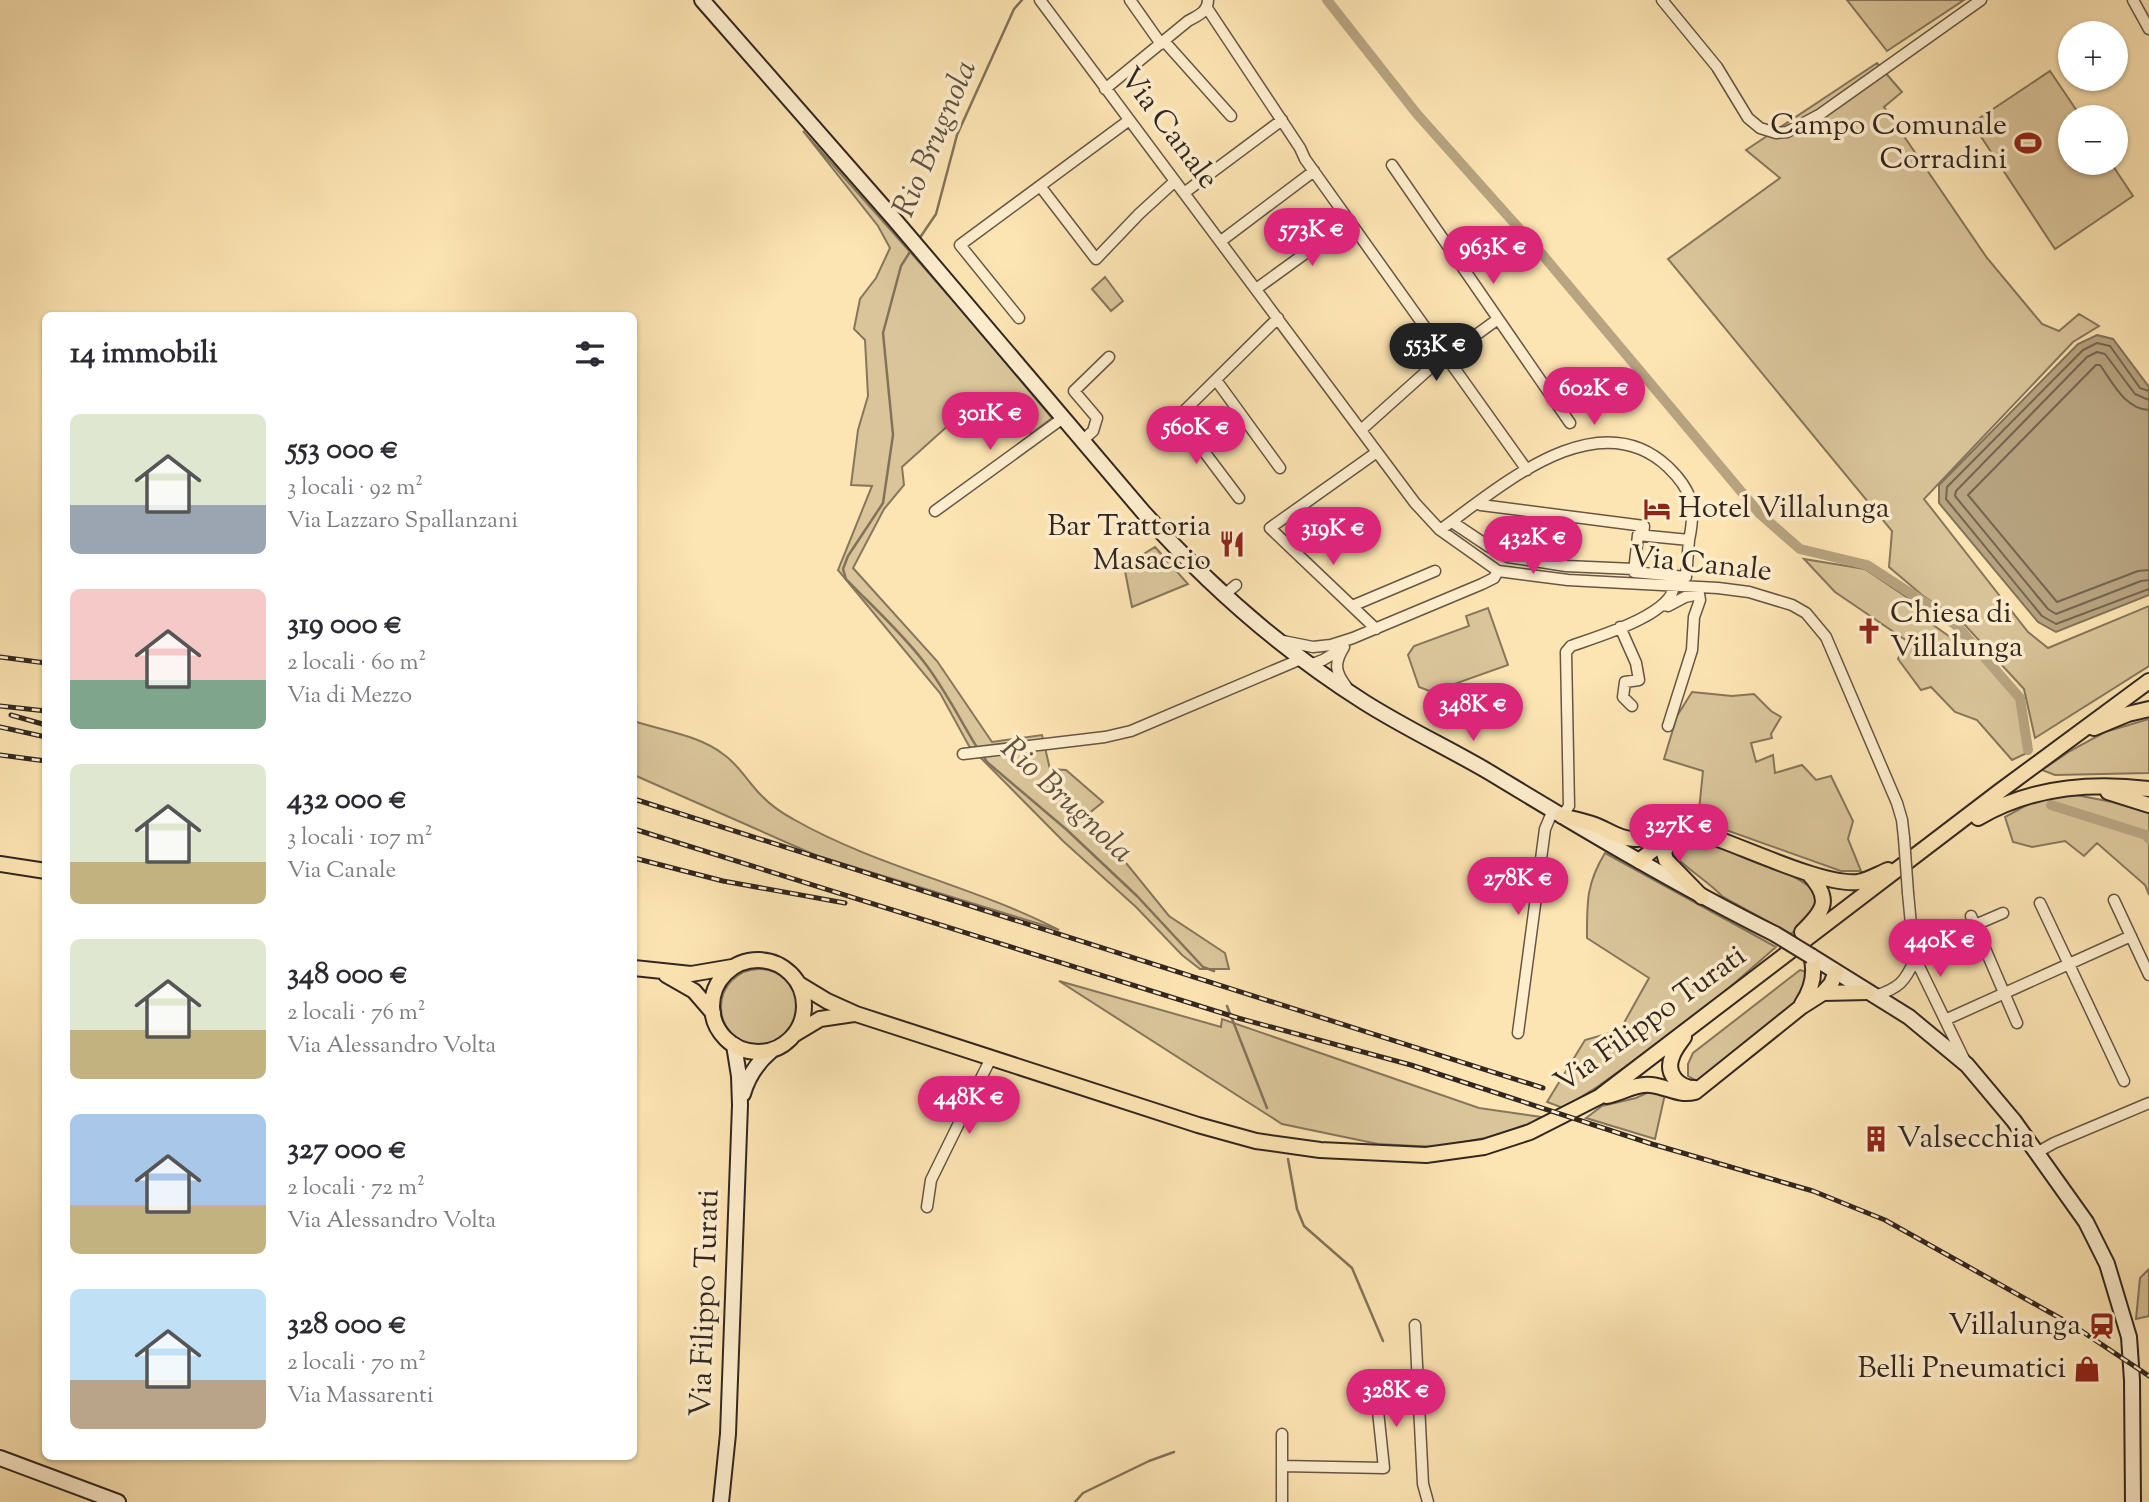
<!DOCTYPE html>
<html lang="it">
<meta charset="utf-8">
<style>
:root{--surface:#fff;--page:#f2f2f3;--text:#2b2b33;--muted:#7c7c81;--accent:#db2777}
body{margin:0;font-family:"Sorts Mill Goudy",serif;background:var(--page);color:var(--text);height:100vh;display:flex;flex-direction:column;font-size:26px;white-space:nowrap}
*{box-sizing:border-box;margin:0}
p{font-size:23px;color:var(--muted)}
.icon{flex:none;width:38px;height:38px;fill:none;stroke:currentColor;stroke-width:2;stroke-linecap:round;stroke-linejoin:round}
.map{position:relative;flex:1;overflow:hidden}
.panel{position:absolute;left:42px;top:312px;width:595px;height:1148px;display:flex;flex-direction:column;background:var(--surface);border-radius:10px;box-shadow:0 2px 5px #0004}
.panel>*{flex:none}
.fabs{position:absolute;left:2058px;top:21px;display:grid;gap:14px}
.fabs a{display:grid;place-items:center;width:70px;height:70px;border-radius:50%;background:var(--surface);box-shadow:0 2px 5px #0004;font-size:35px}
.price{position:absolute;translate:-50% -60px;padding:0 16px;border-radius:24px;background:var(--accent);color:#fff;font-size:23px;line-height:46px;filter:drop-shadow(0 2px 4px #0008)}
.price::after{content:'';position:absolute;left:50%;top:42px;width:21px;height:16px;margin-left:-10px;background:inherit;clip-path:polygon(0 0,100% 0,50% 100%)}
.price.current{background:#222;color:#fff}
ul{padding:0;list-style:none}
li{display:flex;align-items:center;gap:21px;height:175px;padding:0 28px}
li span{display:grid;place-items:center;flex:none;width:196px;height:140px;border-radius:10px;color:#555}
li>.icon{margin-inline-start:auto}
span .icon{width:84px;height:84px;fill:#fffc;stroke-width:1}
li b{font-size:30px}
h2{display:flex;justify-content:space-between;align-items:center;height:84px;padding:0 28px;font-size:30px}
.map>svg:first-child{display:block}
.green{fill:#dac59a;stroke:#86765d;stroke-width:2}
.water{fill:#b8a481;stroke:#82725a;stroke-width:2}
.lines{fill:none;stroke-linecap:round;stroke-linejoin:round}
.shore{stroke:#756550;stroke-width:2}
.stream{stroke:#82725a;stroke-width:2.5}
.canal{stroke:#b8a481;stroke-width:10}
.street-casing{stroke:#655645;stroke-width:13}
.secondary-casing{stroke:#322620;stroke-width:18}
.primary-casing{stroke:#322620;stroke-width:18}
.street{stroke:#feeece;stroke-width:10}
.secondary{stroke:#feeece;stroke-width:14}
.primary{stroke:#fde5b3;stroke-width:14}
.rail-casing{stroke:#322620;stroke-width:5}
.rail{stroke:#feeece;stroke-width:2.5;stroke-dasharray:8;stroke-linecap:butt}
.street-bridge-casing{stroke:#655645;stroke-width:13;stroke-linecap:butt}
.secondary-bridge-casing{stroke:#322620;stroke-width:18;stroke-linecap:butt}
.street-bridge{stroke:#feeece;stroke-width:10}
.secondary-bridge{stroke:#feeece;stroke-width:14}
.labels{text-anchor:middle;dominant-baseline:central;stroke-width:7;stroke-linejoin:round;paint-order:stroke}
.poi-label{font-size:30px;fill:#322620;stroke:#feeece;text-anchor:end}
.street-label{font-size:30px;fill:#322620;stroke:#feeece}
.water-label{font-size:32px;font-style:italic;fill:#615242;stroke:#feeece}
</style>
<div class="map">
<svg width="2149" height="1502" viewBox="0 0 2149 1502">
<rect width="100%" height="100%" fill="#fde5b3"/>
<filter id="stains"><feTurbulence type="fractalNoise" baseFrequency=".00286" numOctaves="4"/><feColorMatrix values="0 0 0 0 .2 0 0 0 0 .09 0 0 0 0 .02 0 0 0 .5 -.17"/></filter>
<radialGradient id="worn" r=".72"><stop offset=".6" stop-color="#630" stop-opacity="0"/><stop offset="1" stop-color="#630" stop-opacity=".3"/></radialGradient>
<path class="green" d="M1847,0H1964L1887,51Z
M1877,63L1902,92L1884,107L1987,258L2042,324L2059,331L2079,314L2099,326L2073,342L1924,499L2028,632L2048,648L2149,606V666L2035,738L2024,689L1964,624L1922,595L1889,567L1892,531L1668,259L1780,178L1746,150Z
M2050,71L2081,117H2070V163H2111L2133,196L2055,249L1972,123Z
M803,131L957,305L1052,418L1031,434L1020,417L999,397L952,422L902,467L904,485L884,509L853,568L937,661L992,742L1042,735L1050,769L1066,770L1103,802L1087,815L1169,916L1225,953L1229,969H1200L1182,955L1136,907L1063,841L969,746L940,693L838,570L872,486L851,485L858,430L868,396L865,340L854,329L860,299L876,278L890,248L878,226Z
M1105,277L1123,301L1111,311L1092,289Z
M1155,547L1188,584L1132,607L1124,566Z
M1804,559L1865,569L1936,617L1932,624L1950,637L1956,630L2017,700L2027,753L2012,760L1977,720L1955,712L1931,687L1921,690L1898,659L1907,641L1835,592Z
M1488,608L1508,665L1432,692L1419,687L1408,655L1414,646L1469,626L1466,616Z
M1692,692L1732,696L1754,694L1771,711L1781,717L1771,734L1772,738L1751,743L1756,762L1773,755L1775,773L1802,765L1816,780L1831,776L1853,821L1848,839L1861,871H1841L1698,820L1703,771L1664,759L1677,716Z
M2149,719V773L2055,775L2042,770L2070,751L2105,732Z
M634,721C663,731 699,735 723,754C735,762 743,774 752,785C763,799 778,811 793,819C877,867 974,886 1059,930L815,855L634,775Z
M2071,794L2112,802L2149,813V895L2145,885L2097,843L2084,856L2065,841L2032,847L2013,842L2005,817L2038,799Z
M1679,841C1718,842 1787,868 1817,892C1818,915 1807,920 1791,934L1723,897C1708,881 1689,871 1674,855Z
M1605,853L1776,947L1699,1014L1597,1087L1563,1108L1547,1102L1585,1040L1620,1030L1649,978L1587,938C1587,903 1586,884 1605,853Z
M721 1007a38 38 0 1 1 76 0a38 38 0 1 1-76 0Z
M1800,970L1810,973L1801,999L1697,1081L1688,1076V1064L1693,1053Z
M1059,981L1221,1027L1222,1019L1479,1108L1541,1117L1534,1123L1485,1138L1436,1147L1378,1144L1282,1124Z
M1651,1091L1665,1094L1655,1139L1586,1118L1602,1106L1636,1098Z
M2149,1269V1316L2136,1319L2140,1278Z"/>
<path class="water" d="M2097,335L2113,339L2149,387V595L2056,632L2038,622L1939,503V485L2078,344Z"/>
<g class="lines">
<path class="shore" d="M2149,391L2140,388L2110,346L2097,343L2083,350L1947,487L1946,499L2042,616L2056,624L2149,589
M2149,400L2135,394L2105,354L2097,352L2087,357L1956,491L1955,496L2048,609L2056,614L2141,581L2149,580
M2149,410C2125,409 2113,383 2100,365H2096L1968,495L2057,602L2138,571L2149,570"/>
<path class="stream" d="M919,239L936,214L957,135L1014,9L1022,0
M913,247L901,266L883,333L893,435L883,503L848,556L843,569L846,579C872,606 901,632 924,662C945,689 960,720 978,749
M982,754L987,762L1067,830L1137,896L1203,967L1214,971
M1227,1006L1267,1108
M1288,1159L1297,1209L1304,1226L1352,1268L1383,1341
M1075,1502L1083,1493L1149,1461L1174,1452"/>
<path class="canal" d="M1327,0L1417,114L1541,253L1760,514L1800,549L1867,565L1941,613L1959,628L2020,698L2028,750
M2051,805L2146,835L2149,839"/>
<g class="street-casing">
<path id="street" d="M1040,0L1415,503L1440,530L1498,571L1568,580L1718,588L1749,592L1792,605L1806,613L1826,637L1897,803L1902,820L1904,838
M1130,0L1161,44
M1662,0L1717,67L1748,118L1760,128L1776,133L1787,132L1819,115L1981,0
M2133,0L2149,29
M1207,8L1300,148L1305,159L1527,470
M1164,41L1231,116
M1105,89L1188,21C1197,16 1208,12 1208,0
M1392,165L1570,423
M1040,186L1096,259L1139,214L1174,182
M1184,193L1282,120
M1221,241L1314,171
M1256,289L1350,221
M1019,318L960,245L1128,121
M1216,380L1280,468
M1361,430L1428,370L1498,319
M1082,441L1093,431L1097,418L1074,391L1109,357
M1239,498L1178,417L1278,318
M1478,503L1481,505L1644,526L1643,535
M935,511L1063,418
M1452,522L1488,546L1508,557L1566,566L1634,569
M1440,530C1500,487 1597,400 1668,467C1693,491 1696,507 1689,540
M1638,535L1689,540L1686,577L1634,572Z
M1224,595L1236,585
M1664,605L1668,606L1685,597L1699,594L1700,600L1694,617L1692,650L1668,726
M1352,606L1435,571
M1620,627L1636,663L1639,680L1625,682L1623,697L1632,706
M1376,629L1270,528L1377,452
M1283,641L1313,647L1331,645L1353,638L1482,584L1494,578L1498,571
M1344,647C1334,663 1335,672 1346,686
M1310,665L1323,660L1343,648
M963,754L1105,737L1131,731L1301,659
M1562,816L1569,806L1566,652L1571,646C1596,637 1673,615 1674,585
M1908,893L1914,956L1964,1059
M2114,900L2149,975
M2040,903L2124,1081
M1971,916L2017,1023
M1975,925L2003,913
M1875,996C1899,988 1905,982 1915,959
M1945,1020L2131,936
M1518,1033L1545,829L1553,810
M2038,1152L2054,1143L2149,1103
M927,1207L931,1180L991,1058
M1415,1325L1423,1484L1428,1502
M1282,1466L1384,1468L1376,1392
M1282,1502V1434"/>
</g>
<g class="secondary-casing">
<path id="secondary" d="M702,0L894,219L1144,513C1209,586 1282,650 1364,702C1405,728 1448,748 1489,772C1583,829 1677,885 1775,934
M1811,956L1909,1017L1967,1065L2014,1121L2086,1222L2107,1264L2129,1337L2132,1380L2133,1502
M743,1094C748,1076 757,1063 771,1051
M0,1458L118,1502
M721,1502L728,1434L740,1105L739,1076L734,1045"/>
</g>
<g class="primary-casing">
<path id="primary" d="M2094,728L2128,714L2149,709
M2108,792L2149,805
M1562,816C1573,819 1584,821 1595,825C1608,830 1621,840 1636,839C1662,838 1671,827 1701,833C1740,845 1822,886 1858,882C1869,880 1878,874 1888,870
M1978,818C2030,787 2090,782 2149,789
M1670,837L1664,853L1666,860L1702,897
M1639,861L1668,838
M0,864L46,871
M1802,932C1825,910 1832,899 1808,873
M712 1006a46 46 0 1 1 92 0a46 46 0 1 1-92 0Z
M634,968L691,974L732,967
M666,975L694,991L713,1013
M799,984L827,1001L856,1014L1198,1125L1256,1141L1320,1150L1426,1155L1484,1147L1530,1132L1599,1097L2000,791L2149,681
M1823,993L1868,992
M1802,1004C1812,989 1816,973 1811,956
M795,1034L820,1019L854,1014
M1684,1037C1680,1043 1674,1050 1672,1057C1665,1074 1679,1088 1695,1088
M1607,1096C1622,1093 1636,1083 1651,1085C1668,1087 1678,1096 1695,1092L1801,1007L1823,993L1831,984L1836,972"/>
</g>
<use href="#street" class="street"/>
<use href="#secondary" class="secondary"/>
<use href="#primary" class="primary"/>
<g class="rail-casing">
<path id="rail" d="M0,657L46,663
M0,706L46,711
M11,715L46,725
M0,727L46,737
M0,755L46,761
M634,799L1543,1088
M634,829L1238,1018L1411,1065L1652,1144L1813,1191L1885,1220L2074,1326L2149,1376
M634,858L723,881L845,903"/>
</g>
<use href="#rail" class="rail"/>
<g class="street-bridge-casing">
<path id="street-bridge" d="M1904,838L1908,893"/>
</g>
<g class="secondary-bridge-casing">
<path id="secondary-bridge" d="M1775,934L1811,956"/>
</g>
<use href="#street-bridge" class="street-bridge"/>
<use href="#secondary-bridge" class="secondary-bridge"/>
</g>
<defs>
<g id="stadium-bare" transform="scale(2.1)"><path d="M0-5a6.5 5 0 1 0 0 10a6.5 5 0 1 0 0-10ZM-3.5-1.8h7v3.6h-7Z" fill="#8f2418" stroke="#feeece" stroke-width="2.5" paint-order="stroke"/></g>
<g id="hotel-bare" transform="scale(2.1)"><path d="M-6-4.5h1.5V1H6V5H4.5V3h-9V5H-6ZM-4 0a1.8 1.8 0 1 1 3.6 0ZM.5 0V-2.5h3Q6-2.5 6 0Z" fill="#8f2418" stroke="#feeece" stroke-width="2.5" paint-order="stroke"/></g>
<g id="restaurant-bare" transform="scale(2.1)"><path d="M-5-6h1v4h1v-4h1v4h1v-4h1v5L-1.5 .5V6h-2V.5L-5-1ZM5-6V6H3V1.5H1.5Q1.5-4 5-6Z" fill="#8f2418" stroke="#feeece" stroke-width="2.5" paint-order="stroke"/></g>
<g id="church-bare" transform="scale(2.1)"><path d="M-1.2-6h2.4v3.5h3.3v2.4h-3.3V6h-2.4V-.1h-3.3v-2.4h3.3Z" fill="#8f2418" stroke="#feeece" stroke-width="2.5" paint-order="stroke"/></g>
<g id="building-bare" transform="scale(2.1)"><path d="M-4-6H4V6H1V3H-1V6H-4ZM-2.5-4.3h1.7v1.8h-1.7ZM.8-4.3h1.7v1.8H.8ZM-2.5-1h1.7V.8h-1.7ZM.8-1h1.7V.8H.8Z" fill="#8f2418" stroke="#feeece" stroke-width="2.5" paint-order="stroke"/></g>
<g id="station-bare" transform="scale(2.1)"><path d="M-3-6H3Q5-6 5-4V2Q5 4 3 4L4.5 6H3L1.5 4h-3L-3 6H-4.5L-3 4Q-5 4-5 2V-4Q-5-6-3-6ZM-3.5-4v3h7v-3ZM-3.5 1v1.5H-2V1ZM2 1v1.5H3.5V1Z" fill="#8f2418" stroke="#feeece" stroke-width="2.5" paint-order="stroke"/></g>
<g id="shop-bare" transform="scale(2.1)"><path d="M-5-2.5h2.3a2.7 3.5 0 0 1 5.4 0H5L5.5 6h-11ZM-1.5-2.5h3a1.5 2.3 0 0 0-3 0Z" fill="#8f2418" stroke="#feeece" stroke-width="2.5" paint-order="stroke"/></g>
</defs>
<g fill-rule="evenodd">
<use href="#stadium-bare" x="2028" y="143"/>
<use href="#hotel-bare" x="1657" y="509"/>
<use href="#restaurant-bare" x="1232" y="544"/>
<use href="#church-bare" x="1869" y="631"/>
<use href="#building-bare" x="1876" y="1139"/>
<use href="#station-bare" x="2102" y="1326"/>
<use href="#shop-bare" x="2087" y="1369"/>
</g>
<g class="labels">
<g class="poi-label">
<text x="2007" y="126">Campo Comunale<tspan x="2007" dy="34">Corradini</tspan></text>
<text x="1678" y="509" text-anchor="start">Hotel Villalunga</text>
<text x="1211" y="527">Bar Trattoria<tspan x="1211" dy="34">Masaccio</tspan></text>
<text x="1890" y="614" text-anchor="start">Chiesa di<tspan x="1890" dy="34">Villalunga</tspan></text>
<text x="1897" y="1139" text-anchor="start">Valsecchia</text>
<text x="2081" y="1326">Villalunga</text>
<text x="2066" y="1369">Belli Pneumatici</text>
</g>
<g class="street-label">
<text transform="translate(1168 129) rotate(53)">Via Canale</text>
<text transform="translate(1701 565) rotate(6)">Via Canale</text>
<text transform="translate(1651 1020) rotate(-36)">Via Filippo Turati</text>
<text transform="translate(706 1303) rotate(-88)">Via Filippo Turati</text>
</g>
<g class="water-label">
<text transform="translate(936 139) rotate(-67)">Rio Brugnola</text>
<text transform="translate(1066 801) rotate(43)">Rio Brugnola</text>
</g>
</g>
<rect width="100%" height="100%" filter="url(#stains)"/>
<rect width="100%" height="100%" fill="url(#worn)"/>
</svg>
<div class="fabs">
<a>+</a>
<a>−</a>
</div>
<b class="price" style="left:1312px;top:268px">573K €</b>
<b class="price" style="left:1493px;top:286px">963K €</b>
<b class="price current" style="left:1436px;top:383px">553K €</b>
<b class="price" style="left:1594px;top:427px">602K €</b>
<b class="price" style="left:990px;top:452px">301K €</b>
<b class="price" style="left:1196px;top:466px">560K €</b>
<b class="price" style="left:1333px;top:567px">319K €</b>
<b class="price" style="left:1533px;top:576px">432K €</b>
<b class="price" style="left:1473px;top:743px">348K €</b>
<b class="price" style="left:1679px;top:864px">327K €</b>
<b class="price" style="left:1518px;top:917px">278K €</b>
<b class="price" style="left:1940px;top:979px">440K €</b>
<b class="price" style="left:969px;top:1136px">448K €</b>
<b class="price" style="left:1396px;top:1429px">328K €</b>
<section class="panel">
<h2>14 immobili<svg class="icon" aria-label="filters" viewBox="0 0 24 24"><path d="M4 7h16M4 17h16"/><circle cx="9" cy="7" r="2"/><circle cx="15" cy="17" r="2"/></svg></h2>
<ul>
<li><span style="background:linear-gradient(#dfe7d0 65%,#9aa5b1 0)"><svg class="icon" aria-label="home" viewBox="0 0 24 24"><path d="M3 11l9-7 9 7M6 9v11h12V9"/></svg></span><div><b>553 000 €</b><p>3 locali · 92 m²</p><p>Via Lazzaro Spallanzani</p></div></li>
<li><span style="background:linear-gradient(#f6c9c9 65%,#7fa58c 0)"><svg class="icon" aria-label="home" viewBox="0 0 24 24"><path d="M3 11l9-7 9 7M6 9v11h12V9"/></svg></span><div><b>319 000 €</b><p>2 locali · 60 m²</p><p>Via di Mezzo</p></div></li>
<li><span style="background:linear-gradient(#dfe7d0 70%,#c2b280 0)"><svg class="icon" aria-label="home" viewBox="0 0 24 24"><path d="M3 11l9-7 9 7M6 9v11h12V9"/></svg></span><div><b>432 000 €</b><p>3 locali · 107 m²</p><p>Via Canale</p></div></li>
<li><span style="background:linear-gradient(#dfe7d0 65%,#c2b280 0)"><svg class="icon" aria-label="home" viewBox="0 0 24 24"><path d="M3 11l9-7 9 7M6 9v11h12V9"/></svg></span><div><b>348 000 €</b><p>2 locali · 76 m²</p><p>Via Alessandro Volta</p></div></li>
<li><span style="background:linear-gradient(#a9c7e8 65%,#c2b280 0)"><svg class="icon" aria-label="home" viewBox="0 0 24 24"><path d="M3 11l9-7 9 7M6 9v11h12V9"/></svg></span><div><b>327 000 €</b><p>2 locali · 72 m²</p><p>Via Alessandro Volta</p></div></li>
<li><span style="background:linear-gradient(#bfe0f5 65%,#b9a48a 0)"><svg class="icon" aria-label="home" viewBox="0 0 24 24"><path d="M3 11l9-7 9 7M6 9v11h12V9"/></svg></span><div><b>328 000 €</b><p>2 locali · 70 m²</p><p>Via Massarenti</p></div></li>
</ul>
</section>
</div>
